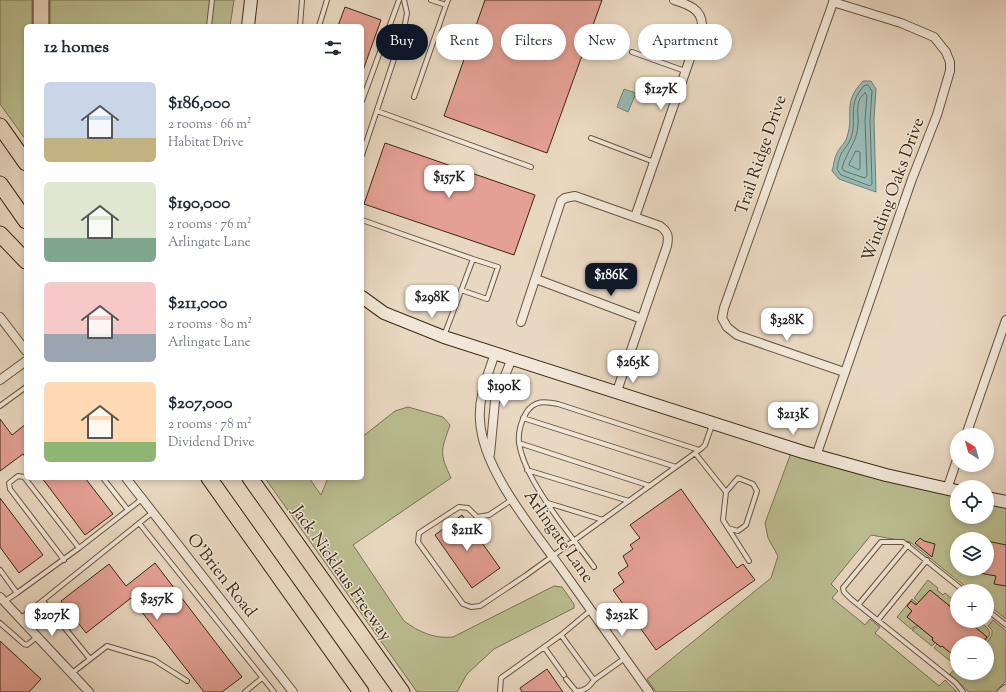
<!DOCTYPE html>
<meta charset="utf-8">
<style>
:root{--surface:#fff;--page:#f2f2f3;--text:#1f2937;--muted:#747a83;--accent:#111827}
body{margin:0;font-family:"Sorts Mill Goudy",serif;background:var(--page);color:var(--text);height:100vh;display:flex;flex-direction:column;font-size:15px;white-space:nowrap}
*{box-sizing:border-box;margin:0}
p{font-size:13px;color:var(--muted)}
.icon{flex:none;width:22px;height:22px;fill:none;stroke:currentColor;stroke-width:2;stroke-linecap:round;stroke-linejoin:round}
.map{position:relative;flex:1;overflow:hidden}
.details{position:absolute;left:24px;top:24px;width:340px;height:456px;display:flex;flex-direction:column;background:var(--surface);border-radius:6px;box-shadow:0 2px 6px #0003}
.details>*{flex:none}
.banner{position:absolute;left:376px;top:24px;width:380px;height:36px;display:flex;gap:8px}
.needle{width:26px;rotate:323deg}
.tools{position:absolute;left:950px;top:428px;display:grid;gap:8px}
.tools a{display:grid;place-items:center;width:44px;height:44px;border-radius:50%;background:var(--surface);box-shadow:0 2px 6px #0003;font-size:20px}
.price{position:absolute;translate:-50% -34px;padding:0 9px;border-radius:8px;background:#fff;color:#222;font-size:13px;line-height:26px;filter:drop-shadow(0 1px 2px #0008)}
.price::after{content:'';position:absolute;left:50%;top:24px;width:12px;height:9px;margin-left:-6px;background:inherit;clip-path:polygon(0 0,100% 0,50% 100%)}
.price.on{background:var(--accent);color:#fff}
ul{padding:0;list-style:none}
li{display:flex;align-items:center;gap:12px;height:100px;padding:0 20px}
li span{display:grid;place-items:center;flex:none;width:112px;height:80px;border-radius:6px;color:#555}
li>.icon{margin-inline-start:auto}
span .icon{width:48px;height:48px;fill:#fffc;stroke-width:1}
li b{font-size:17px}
h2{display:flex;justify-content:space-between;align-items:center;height:48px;padding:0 20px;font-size:17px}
.chip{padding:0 14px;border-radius:18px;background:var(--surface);box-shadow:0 2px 6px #0003;font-size:14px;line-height:36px}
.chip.on{background:var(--accent);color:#fff}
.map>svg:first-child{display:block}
.green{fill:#babe90;stroke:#7a7354;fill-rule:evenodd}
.water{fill:#97bab3;stroke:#728075}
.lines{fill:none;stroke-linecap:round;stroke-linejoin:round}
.shore{stroke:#687165;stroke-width:1}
.building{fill:#e4a094;stroke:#3a2817}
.service-casing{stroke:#665442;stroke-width:6}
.minor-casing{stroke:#665442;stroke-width:10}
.secondary-casing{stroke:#3a2817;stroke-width:14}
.motorway-casing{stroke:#3a2817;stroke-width:17}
.service{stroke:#f1e6d7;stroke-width:4}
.minor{stroke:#f1e6d7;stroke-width:8}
.secondary{stroke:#f1e6d7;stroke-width:12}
.motorway{stroke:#e9d8c1;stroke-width:15}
.labels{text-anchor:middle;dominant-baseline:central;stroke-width:3;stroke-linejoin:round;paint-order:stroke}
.street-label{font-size:17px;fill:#3a2817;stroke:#f1e6d7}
</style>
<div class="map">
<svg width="1006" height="692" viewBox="0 0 1006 692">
<rect width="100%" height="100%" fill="#e9d8c1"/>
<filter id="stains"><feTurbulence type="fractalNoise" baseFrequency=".005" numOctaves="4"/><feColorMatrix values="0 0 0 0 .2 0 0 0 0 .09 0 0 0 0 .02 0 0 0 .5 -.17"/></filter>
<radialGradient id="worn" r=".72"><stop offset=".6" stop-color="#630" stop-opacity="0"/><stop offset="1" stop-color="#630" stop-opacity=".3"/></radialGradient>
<path class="green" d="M0,0H32V26H26V140L0,104Z
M50,0H234L230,26H50Z
M408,407L443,417L450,425C441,451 439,452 451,478L353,545L404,621C419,632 434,639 453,637L554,586L562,587L574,604V608L494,649L467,674L457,692H417L265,478H309L321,495L328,478H362V437L395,411Z
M791,453L858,474L957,496V517H987V502L1006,506V619L987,604V591H971L910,542L871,535L831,584L838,591L832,598L865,625L870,619L880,627L875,633L939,686L945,680L957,692H656L647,679L771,578L778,556L768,538L765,523ZM957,539H987V569H957Z
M928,580L938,588L937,590L943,595L945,593L957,603V609L952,608L930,590L919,602L914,598Z
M912,599L917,603L915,604L911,601L907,606L912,610L907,617L917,625L911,629L897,617Z
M993,620L1006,631V681L995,692H969L950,674L957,666V673H987V643L992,635V630L988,626Z
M968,621C977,621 988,624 990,634L985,642H983L987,637Z
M918,626L933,638L932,640L935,643L932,646L912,630Z
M937,644L941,647L942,646L957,658L956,662L954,664L934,648Z"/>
<path class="water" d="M863,81H871L876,89L874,120L876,192L839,179L832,171C834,165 834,158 837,153C840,147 846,142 847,137C855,112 841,105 863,81Z
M624,89L636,93L628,112L617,107Z"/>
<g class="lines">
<path class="shore" d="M868,85L872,91L870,120L872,184L870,186L841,175L837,169C838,164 839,159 841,154C844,149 849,144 851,138C858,117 846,105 864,86Z
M865,93L867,95L865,120L867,176L865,178L844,171L842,168C846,152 857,143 858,125C859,115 854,100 865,93Z
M856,151L860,152V168L859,170L849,165Z"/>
</g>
<path class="building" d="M485,0H602L547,153L444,116Z
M345,7L381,20L362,73V26H338Z
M385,143L535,195L514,255L364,204Z
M0,419L12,435L26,424V458L23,454L0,471Z
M42,478H85L113,514L85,535Z
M681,489L737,568L743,564L755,580L656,650L613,590L624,582L618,573L628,566L623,556L633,549L630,545L640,538L630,525Z
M0,498L43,555L19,573L0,547Z
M462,515L500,568L472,588L435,535Z
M920,538L924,541L935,544L932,557L915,543Z
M987,541L1006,545V586L994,584L996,576L968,571L969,569H987Z
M155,563L242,677L222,692H204L131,598L86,633L61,601L109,564L126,586Z
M930,590L952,608L953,606L957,609V621H968L987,637L982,643H957V658L942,646L941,647L937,644L932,640L933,638L907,617L912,611L907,606L911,601L916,605Z
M0,641L41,679L29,692H0Z
M547,669L563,692H522L520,688Z"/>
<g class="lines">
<g class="service-casing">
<path id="service" d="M431,0L446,5L448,0
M209,26L212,0
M300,26L302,0
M319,26L327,0
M632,52L685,71
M414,97L446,5
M362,101L399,0
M377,111L531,167
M591,138L654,162
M362,155L404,29L407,13L404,0
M362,220L473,259L444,336
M461,290L487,299L498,267L473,259
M0,406L26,387
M523,418L676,467
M519,443L650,486
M695,453L726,492L723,520L728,528L738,531L746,525L757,491L753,484L738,478L726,492
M527,470L629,501
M103,478L128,510
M513,499L489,515L477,517L468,508L459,507L419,533L418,542L463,604L471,607L480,606L525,576L702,448L705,445L712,425
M548,503L603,520
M139,523L274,692
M728,528L749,561
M64,560L10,489L9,483L18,476L24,477L79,548
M594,567C572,537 523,479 519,442C518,432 521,422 526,413C534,400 545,401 558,404L699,450
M0,570L17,593L79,548L142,499
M5,601L17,593
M43,601L90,659
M859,604L908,545
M987,610L1006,625
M21,618L153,512
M878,620L927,560
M0,623L24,644L27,645L37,637
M561,635L594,680L625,658
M544,647L564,675
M72,673L107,646L154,660L187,681
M566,679L576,691C585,691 589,687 594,680
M245,692L262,678
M500,692L501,678L561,635L591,610
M963,692L956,683L851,599L844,592L843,588L881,542H903L964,591"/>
</g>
<g class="minor-casing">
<path id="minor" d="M834,0L724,308L722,318L727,327L737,335L844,372
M635,217L702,24C701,8 686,4 674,0
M536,279L642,319
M0,317L26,351
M521,322L561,201L565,198L575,196L660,226C668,232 669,236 667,246L617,391
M495,353C488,375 478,397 480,420C482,471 537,534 566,575C594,614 621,653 649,692
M0,380L26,361
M966,435L1006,320
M490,454L495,401L512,358
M816,456L912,179L937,115L950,71V62L946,52L934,37L901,23L833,2
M126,478L293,692
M947,489L957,460
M0,597L89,692
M1002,692L1006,689"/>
</g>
<g class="secondary-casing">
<path id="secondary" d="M248,26L251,0
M362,297L384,313L444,337L803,452L886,475L957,491
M987,498L1006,502"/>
</g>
<g class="motorway-casing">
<path id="motorway" d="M41,26V0
M0,126L26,163
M0,184L26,221
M0,234L26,261
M209,478L361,692
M250,478L402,692"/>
</g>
<use href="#service" class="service"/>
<use href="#minor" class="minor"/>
<use href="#secondary" class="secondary"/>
<use href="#motorway" class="motorway"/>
</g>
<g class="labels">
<g class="street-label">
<text transform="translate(762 155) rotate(-71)">Trail Ridge Drive</text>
<text transform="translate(894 190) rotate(-70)">Winding Oaks Drive</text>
<text transform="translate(558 537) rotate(55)">Arlingate Lane</text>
<text transform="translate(341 574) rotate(55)">Jack Nicklaus Freeway</text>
<text transform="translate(221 576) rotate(52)">O'Brien Road</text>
</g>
</g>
<rect width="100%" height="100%" filter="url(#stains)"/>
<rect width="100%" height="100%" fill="url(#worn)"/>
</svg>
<div class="tools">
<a><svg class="needle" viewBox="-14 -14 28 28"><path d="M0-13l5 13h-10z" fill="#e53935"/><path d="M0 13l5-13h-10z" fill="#747a83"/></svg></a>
<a><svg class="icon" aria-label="locate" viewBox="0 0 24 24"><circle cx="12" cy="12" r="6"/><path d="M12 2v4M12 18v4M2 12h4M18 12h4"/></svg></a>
<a><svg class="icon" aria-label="layers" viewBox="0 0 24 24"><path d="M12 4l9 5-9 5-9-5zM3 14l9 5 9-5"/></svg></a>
<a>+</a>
<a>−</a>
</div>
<b class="price" style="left:661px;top:111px">$127K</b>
<b class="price" style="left:449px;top:199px">$157K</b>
<b class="price on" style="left:611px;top:297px">$186K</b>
<b class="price" style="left:432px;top:319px">$298K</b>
<b class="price" style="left:787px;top:342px">$328K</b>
<b class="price" style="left:633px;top:384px">$265K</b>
<b class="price" style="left:504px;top:408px">$190K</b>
<b class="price" style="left:793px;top:436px">$213K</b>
<b class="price" style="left:467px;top:552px">$211K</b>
<b class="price" style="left:157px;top:621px">$257K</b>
<b class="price" style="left:52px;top:637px">$207K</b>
<b class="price" style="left:622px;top:637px">$252K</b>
<div class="banner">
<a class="chip on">Buy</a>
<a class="chip">Rent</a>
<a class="chip">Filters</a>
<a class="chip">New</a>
<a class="chip">Apartment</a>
</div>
<section class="details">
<h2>12 homes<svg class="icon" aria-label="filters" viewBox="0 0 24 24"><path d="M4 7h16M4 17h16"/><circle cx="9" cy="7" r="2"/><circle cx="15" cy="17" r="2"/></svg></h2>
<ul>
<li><span style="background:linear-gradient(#c9d6e8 70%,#c2b280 0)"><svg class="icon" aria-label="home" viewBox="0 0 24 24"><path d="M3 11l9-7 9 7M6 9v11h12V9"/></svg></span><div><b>$186,000</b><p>2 rooms · 66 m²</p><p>Habitat Drive</p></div></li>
<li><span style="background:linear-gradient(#dfe7d0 70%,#7fa58c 0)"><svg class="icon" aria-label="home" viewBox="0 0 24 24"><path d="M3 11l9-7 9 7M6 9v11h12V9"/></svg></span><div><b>$190,000</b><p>2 rooms · 76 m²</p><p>Arlingate Lane</p></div></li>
<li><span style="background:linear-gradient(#f6c9c9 65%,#9aa5b1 0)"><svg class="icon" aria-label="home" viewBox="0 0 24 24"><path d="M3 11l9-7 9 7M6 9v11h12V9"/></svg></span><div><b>$211,000</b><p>2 rooms · 80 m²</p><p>Arlingate Lane</p></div></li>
<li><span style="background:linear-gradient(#ffd9b3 75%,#8fb573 0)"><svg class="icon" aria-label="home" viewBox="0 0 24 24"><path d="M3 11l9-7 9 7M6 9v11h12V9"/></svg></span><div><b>$207,000</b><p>2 rooms · 78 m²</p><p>Dividend Drive</p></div></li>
</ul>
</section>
</div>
